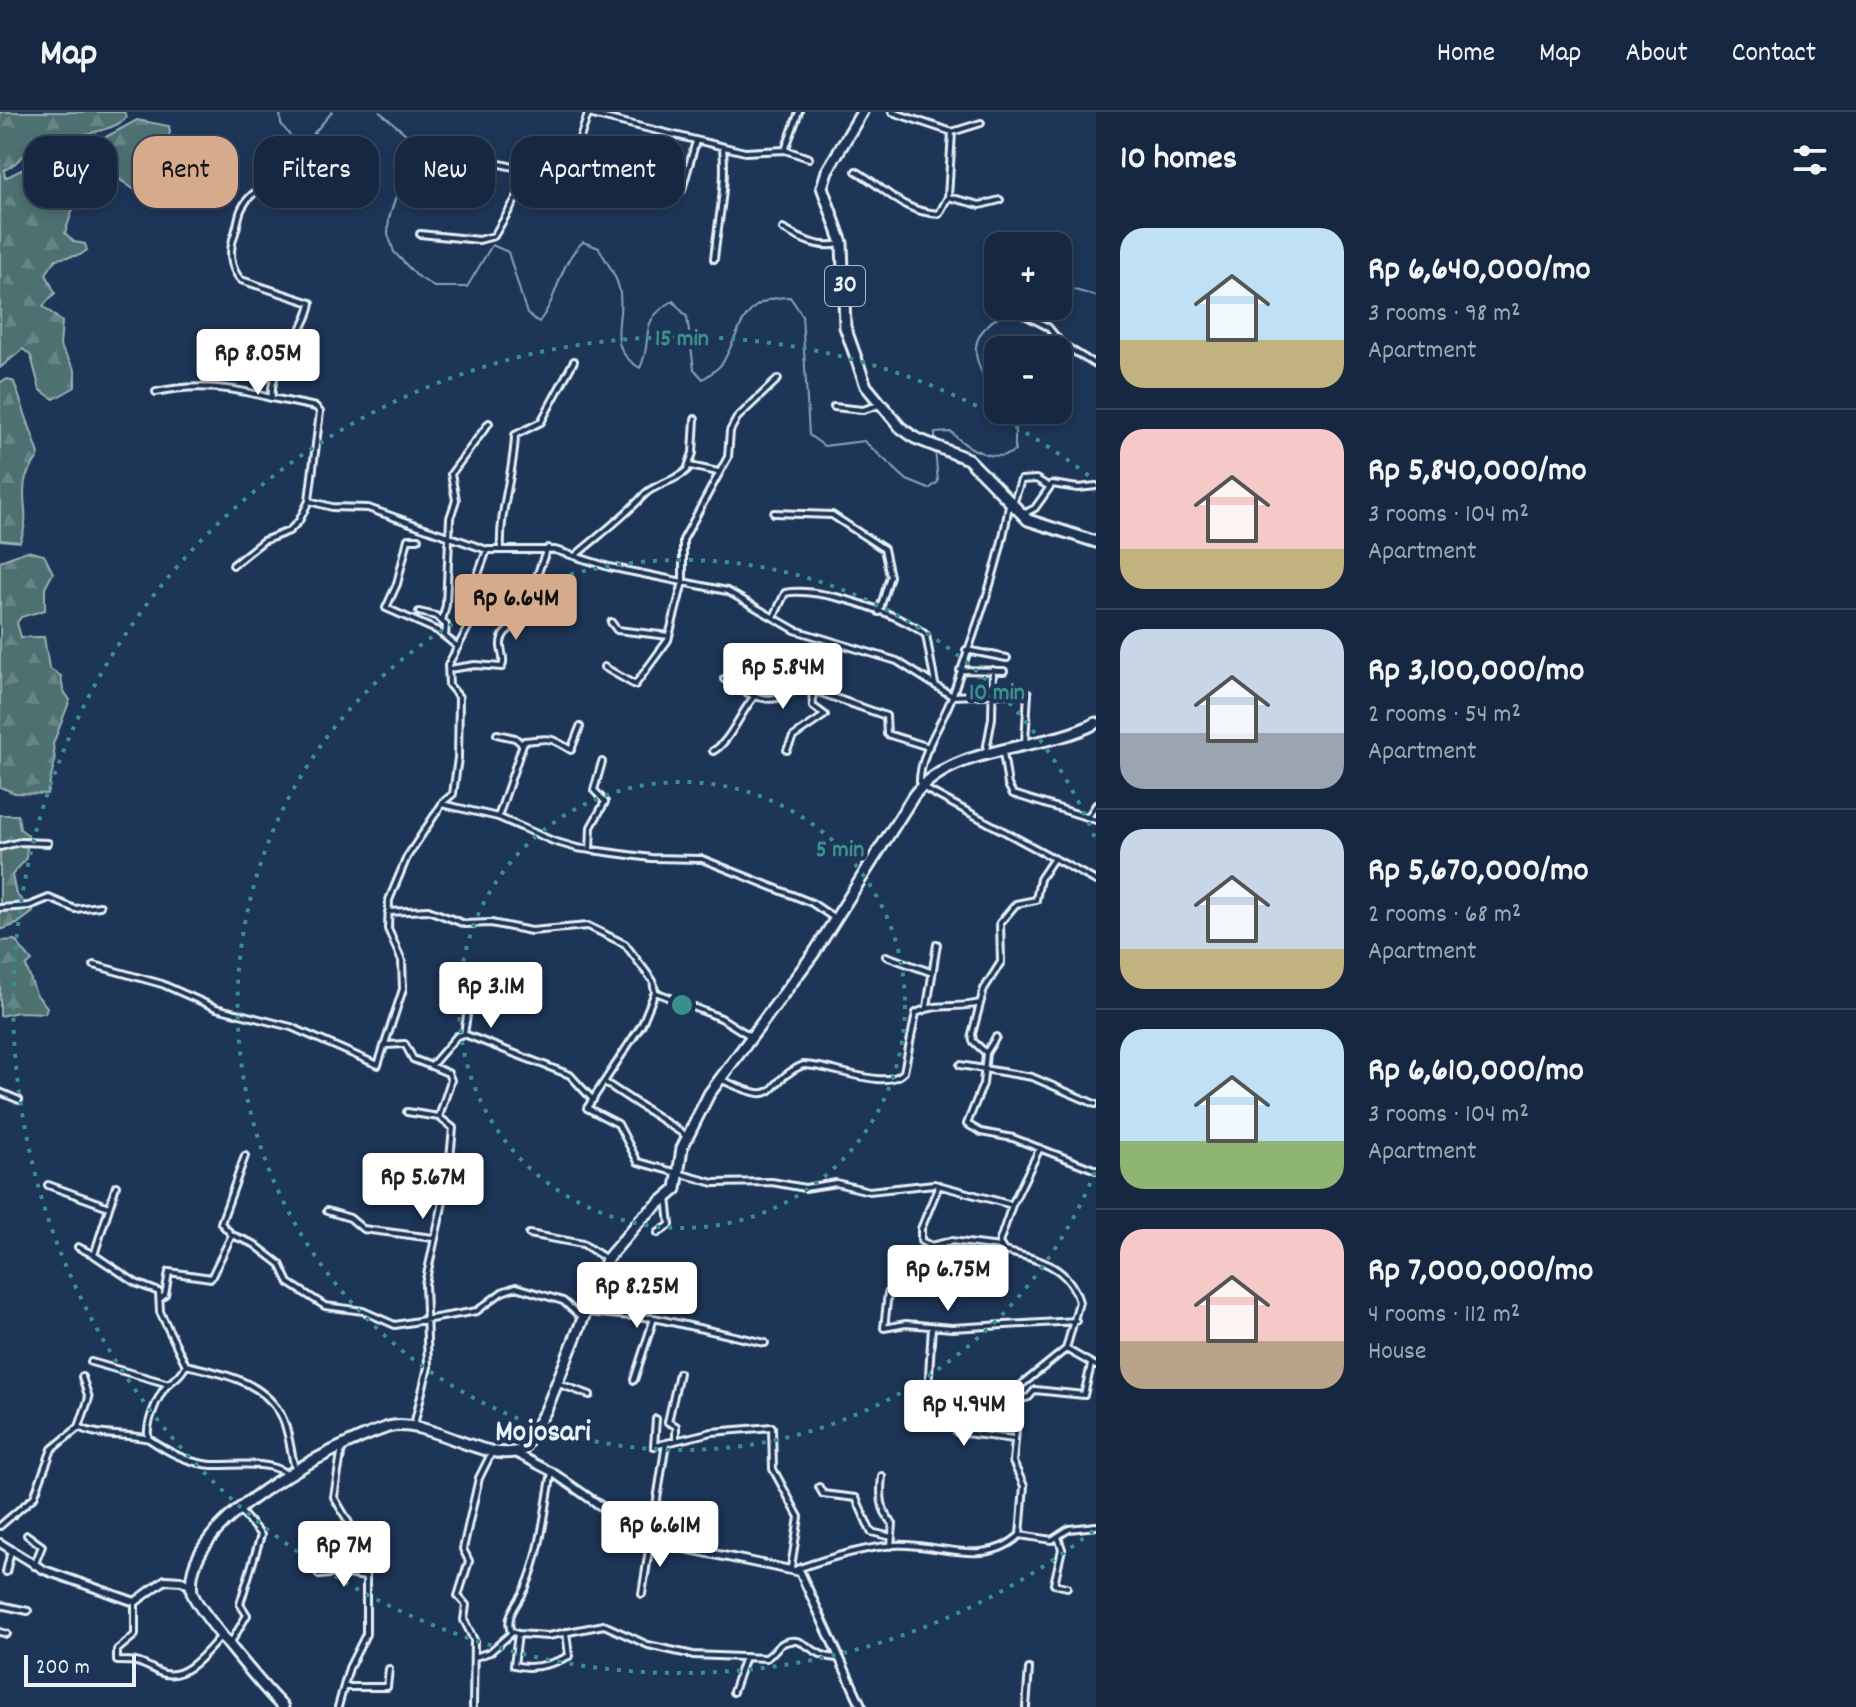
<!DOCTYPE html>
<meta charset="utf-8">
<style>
:root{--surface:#162841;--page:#1f3048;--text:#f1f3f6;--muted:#9ea6b1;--line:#35445a;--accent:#d6ab8b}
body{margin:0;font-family:Dekko,sans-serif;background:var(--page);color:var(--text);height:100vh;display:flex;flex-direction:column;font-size:30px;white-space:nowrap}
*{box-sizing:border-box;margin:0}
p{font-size:26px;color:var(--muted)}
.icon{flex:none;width:44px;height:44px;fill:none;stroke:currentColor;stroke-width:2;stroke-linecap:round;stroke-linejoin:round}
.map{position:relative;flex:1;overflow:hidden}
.sheet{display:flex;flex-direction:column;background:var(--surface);width:760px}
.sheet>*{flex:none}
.hud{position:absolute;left:24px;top:24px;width:760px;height:72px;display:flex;gap:16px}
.buttons{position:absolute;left:984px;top:120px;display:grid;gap:16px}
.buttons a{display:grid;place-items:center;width:88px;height:88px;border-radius:16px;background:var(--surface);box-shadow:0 4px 12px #0003,0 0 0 2px var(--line);font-size:40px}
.scale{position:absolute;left:24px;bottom:20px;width:112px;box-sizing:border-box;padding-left:8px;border:4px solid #e8f1f8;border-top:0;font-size:22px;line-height:28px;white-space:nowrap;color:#e8f1f8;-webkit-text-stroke:6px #1d3557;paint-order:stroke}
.price{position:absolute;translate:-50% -68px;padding:0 18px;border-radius:8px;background:#fff;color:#222;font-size:26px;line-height:52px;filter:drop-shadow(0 2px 4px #0008)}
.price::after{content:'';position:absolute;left:50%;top:48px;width:24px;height:18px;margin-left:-12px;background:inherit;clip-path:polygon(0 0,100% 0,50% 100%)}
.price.on{background:var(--accent);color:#111}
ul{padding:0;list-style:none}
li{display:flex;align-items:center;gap:24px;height:200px;padding:0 24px}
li+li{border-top:2px solid var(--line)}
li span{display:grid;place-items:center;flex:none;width:224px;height:160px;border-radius:24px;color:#555}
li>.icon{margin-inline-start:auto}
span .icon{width:96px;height:96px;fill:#fffc;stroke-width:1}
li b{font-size:34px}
h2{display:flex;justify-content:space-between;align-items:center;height:96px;padding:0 24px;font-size:34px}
.chip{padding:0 28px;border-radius:24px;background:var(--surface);box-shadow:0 4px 12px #0003,0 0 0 2px var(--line);font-size:28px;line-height:72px}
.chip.on{background:var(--accent);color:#111}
header{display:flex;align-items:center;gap:48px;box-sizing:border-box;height:112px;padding:0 40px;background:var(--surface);border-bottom:2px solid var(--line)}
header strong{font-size:38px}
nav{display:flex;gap:44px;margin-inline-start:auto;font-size:28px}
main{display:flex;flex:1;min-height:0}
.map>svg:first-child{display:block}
.forest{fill:url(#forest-firs);stroke:#9ab0b4;stroke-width:2}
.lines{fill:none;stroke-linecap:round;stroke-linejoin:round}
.stream{stroke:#8aa4bb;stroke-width:2}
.street-casing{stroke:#e8f1f8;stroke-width:10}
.secondary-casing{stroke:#e8f1f8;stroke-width:12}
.highway-casing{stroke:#e8f1f8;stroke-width:15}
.street{stroke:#1d3557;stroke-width:4}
.secondary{stroke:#1d3557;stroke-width:6}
.highway{stroke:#1d3557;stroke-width:9}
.ring{fill:none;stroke:#3a8f8a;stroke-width:4;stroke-dasharray:4 8}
.labels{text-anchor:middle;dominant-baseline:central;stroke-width:8;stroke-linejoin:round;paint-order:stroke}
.shield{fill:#1d3557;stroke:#abb9c8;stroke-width:2}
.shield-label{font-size:24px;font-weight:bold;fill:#e8f1f8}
.quarter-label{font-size:30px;font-weight:bold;fill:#e8f1f8;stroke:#1d3557}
.centre{fill:#3a8f8a;stroke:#1d3557;stroke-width:4}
.ring-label{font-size:24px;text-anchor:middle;font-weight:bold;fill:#3a8f8a;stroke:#1d3557;stroke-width:8;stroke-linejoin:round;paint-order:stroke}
</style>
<header>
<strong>Map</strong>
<nav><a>Home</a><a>Map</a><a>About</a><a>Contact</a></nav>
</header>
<main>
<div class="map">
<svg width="1096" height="1595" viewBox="0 0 1096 1595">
<defs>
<pattern id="forest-firs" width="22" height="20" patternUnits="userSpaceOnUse" patternTransform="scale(2)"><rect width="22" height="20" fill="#4d7071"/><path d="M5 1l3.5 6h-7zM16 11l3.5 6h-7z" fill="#678586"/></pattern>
</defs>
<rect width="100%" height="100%" fill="#1d3557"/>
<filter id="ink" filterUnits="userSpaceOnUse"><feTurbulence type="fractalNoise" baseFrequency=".0125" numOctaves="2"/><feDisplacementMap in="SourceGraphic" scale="16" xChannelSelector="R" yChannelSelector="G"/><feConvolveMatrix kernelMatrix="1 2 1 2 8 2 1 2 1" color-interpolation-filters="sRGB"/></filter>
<g filter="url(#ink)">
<path class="forest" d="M0,0H124L127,5C113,22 61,24 39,33C25,38 18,53 4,58L5,66L52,43L106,25L137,8L169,14L170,20C163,41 166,74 144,84L120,68L101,66L102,76L88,95L73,97L65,121L74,130L85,132L87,138L80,143L56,147L46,162L55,181L43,194L62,210L60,234L75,258V275L54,287L40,278L31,244L23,237L0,256Z
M8,267L14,270L39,342C36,350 29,357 26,365C19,388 32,400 20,430L0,428V270Z
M27,439L44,443L53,461L45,476V498L21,505L17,511L21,525H44L49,556L61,564L63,578L70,588L53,632L55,649L47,682L15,681L0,675V449Z
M0,703H18L20,717L28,723L26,747L12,763L16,782L33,800L17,812L0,818Z
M15,828L32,849L26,854L36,882L47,895L45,901L18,900L0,904V829Z"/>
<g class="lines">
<path class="stream" d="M280,0L281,12L292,26L309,27L332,0
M380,0L406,22L408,47L389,106L388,122L394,140L416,163L434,175H467L492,133L508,140L527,202L539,210C559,185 558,152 583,130L599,136C605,148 616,162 619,176C627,206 602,234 640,256C655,225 635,211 673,189L687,205L694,257L703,267C710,262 719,257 723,250C742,217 742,185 790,185L802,203L809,323L824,334L864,329L907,368L929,377L938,370L935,337
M1058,179L1071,177L1096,184
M998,289C970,244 961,223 1016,194
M935,331V321L951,320C966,336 994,352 1015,339V319L1004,298"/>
<g class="street-casing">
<path id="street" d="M892,0L952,20L981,11
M568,37L594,47V61
M435,38L523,57L550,68L568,37L579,29L588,2L745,40L785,38L809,46
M785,38L799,0
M856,59C887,77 901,100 939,102L948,85L952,20
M675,83L682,78L696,29
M948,85L980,93L1000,88
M783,117C801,127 818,137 840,132
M420,122L479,128L494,124L517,85L536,63
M714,147C718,108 727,75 723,36
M1015,198L1048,215L1062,232L1096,253
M231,228L229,236L242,247L276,262
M156,280C195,271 233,275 271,286
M834,295L863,298L879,293
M690,354L718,360
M309,388L320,300L316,295L272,286C268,253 306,223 311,191L241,168C229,155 229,137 235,121C238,112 238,104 242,96C263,56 308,78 341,76L349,68L351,53L367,38
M1013,392L1021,368L1036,367L1048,374
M1009,393C999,459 974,519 953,582C943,612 918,641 920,674L1096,769
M774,401L832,403L884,437L890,464L879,500
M1022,403L1035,396L1052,372L1078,376L1096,374
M418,427H408L397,472L386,496L438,519L458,535
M501,437C499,398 514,362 515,323L541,310L574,249
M575,444C598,424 623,406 643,384C653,372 675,370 687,358L693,341L695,307
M233,453L263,429L289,419L299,409L309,389L332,395L368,396L487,438H555L609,455L727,479L795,518L897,549L952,584L1028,581L1025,630
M419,500L436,504L446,513L445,524
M774,505L785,481C818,474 900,501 926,523L935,572
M442,509L446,493L450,406L456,388L451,362L489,311
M611,510L617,518L669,524
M966,538L1007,546
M604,555L635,573L668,528L683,470V428L728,345L730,319L737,306L778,267
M449,557L475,553L502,555C506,545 500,541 501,531C502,518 514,516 521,508C529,499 538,453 548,436
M960,558L1004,559
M724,567C738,577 759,590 777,586C790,583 800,571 812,576L813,594L825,603L793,625L787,638
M813,578L886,604L887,622L929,635
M497,622L515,626L522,632
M713,639C730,630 740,601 754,585
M986,639L992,606L993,558
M1003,640L1008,673L1013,682L1096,708
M442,691L453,682L458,646L459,585L449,573L448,553L471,510L470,484L487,438
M1089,704L1096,693
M498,705L524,629C551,627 546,623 571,638L580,615
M0,735L20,730L48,731
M590,738L591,715L605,690L594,678L602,650
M1054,746L1040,767L1036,788L1016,792L1000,811L1001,850L984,877L972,922L973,929L986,941L983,972L967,1012L981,1020L1013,1026L1096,1058
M0,796L29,794L49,786L75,797L100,794
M388,800L428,798L465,812L491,811L531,819L588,814L625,832L653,869L655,880
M886,844L930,860
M94,853L162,872L216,896L291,915L378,953L403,877L402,849L388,817L389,788L407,745L442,692L498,705L553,729L577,736L651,746L702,747L812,791L834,806
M453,872L455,884L469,891
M927,895L937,832
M464,922L469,891L481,885L496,862L518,860
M750,924L721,906L655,880L642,912L587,996L618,1012L638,1050L714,1071L772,1070L805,1076L836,1071L869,1079L934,1072L1012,1093
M386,933L405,932L413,947L431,954L457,924L464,922L570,963L593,988
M986,941L996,925
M960,953L1032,965L1095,992
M431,954L448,961L451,968L439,1005
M722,968C786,997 759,972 803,953C829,952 886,980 904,960L916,901C937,890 957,897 980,891
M604,970L685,1023
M0,980L19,988
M407,1000L439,1005L453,1016L448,1067L425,1172L428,1255L414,1313
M1040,1036L1012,1093L999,1131L1004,1139C1037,1147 1069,1153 1079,1190L1066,1237
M406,1063L404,1079L442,1087
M48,1073L109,1095
M939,1073L921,1117V1129L931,1134L951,1129L1000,1135
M116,1074L94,1143L136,1171L159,1180L160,1200L186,1253C179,1268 172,1266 164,1277C157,1287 144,1315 149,1327C168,1340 188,1351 212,1353C233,1354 268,1348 285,1361
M327,1099L350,1106L363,1117L433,1126
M658,1121L670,1113L667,1085
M529,1122L583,1132L605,1146
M232,1123L221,1111L245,1044
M931,1134L910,1167L888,1181L884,1216L906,1212L952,1216L1076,1209
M78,1135L94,1143
M161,1186L165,1183L169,1160L211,1166L232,1123L254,1132L280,1152L289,1171L325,1194L363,1199L395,1213L477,1199L502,1180L516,1175L563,1189L582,1206
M587,1200L654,1206L765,1231
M932,1214L928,1279L944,1294
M91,1250L169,1272
M186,1253C220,1261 260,1268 280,1301C289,1316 290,1339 295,1356
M634,1268L654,1206
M559,1272L590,1283
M1018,1288L1029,1285L1035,1278L1084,1283L1091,1253
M912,1292C947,1299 980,1303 1017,1304
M945,1295L948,1276L1017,1281
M953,1297L957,1320L1014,1327
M656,1307L654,1334L712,1320L772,1315L773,1357L799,1405L791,1455
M79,1315C100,1326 125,1321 149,1327
M676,1328V1314L668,1310L679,1261
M882,1364C880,1382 880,1399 893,1412L891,1434
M819,1375L823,1382L856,1386L871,1420L892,1425
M0,1414L34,1385L52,1337L79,1315L89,1286L82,1265
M27,1423L42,1434L34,1454
M1020,1423L1052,1428L1069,1417L1096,1414
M1058,1425L1062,1437L1054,1472L1067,1475
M797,1457C828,1446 861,1436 894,1433C937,1430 984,1457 1020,1423L1024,1374L1013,1350L1020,1274L1066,1237L1096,1254
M6,1460L11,1439
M319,1463L340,1461L366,1465
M642,1482L666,1331
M135,1490V1523L117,1538V1549C140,1549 139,1550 159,1560C184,1572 208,1538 222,1523
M0,1493L28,1499
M0,1520L7,1522
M511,1520C504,1503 520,1490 526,1475C541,1440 545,1398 552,1360
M518,1522L548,1524L604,1513L648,1533L693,1543L766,1546C774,1542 777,1532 786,1530C806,1523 812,1547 840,1546
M230,1532L247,1503L240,1492L261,1423L241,1400
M475,1545L490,1540L513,1520L518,1522L514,1553C532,1558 553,1552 569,1544L566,1520
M345,1575H387L389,1557
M733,1580L745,1545
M338,1595L349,1556L366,1522V1465L356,1423L334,1385L342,1336
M473,1595L474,1528L464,1508L466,1493L458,1484L469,1449L463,1437L479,1366L492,1340
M1026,1595L1029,1557"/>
</g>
<g class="secondary-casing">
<path id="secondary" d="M515,1341L552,1360L651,1429L800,1460L862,1595
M0,1431L44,1458L135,1490L165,1468L182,1469L192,1475"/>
</g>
<g class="highway-casing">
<path id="highway" d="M862,0L827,59L822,75L842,131L845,215L866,274L900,315L915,326L968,347L1028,408L1096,430
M283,1595C270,1583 194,1494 192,1480C181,1408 331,1335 388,1315C427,1304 490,1355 523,1337L546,1298L607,1147L642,1106L676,1077L682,1036L709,982L814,841L914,683C957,631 1041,640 1096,611"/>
</g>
<use href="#street" class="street"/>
<use href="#secondary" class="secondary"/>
<use href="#highway" class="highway"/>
</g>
</g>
<g class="ring">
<circle cx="682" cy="893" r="223"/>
<path d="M1095 1060A445 445 0 1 1 1095 726"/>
<path d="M1093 1419A668 668 0 1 1 1093 367"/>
</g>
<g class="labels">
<rect class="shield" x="825" y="154" width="40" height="40" rx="6"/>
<g class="shield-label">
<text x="845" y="174">30</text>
</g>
<g class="quarter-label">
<text x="543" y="1322">Mojosari</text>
</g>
</g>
<circle cx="682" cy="893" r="12" class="centre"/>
<g class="ring-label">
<text x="682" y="233">15 min</text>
<text x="997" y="587">10 min</text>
<text x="840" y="744">5 min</text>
</g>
</svg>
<div class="buttons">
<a>+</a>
<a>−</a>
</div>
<div class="scale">200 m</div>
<b class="price" style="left:258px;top:285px">Rp 8.05M</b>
<b class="price on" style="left:516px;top:530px">Rp 6.64M</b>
<b class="price" style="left:783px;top:599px">Rp 5.84M</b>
<b class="price" style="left:491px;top:918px">Rp 3.1M</b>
<b class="price" style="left:423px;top:1109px">Rp 5.67M</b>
<b class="price" style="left:948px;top:1201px">Rp 6.75M</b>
<b class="price" style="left:637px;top:1218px">Rp 8.25M</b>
<b class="price" style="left:964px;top:1336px">Rp 4.94M</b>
<b class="price" style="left:660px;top:1457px">Rp 6.61M</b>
<b class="price" style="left:344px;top:1477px">Rp 7M</b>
<div class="hud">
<a class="chip">Buy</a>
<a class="chip on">Rent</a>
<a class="chip">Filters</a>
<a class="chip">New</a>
<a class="chip">Apartment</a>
</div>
</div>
<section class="sheet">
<h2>10 homes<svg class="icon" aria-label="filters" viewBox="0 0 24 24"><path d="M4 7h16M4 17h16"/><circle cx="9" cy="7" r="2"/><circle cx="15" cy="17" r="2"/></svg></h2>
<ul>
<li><span style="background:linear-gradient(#bfe0f5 70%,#c2b280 0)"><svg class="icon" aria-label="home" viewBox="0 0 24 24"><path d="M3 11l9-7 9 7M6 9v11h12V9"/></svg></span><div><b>Rp 6,640,000/mo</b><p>3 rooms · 98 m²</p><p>Apartment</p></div></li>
<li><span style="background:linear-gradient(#f6c9c9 75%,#c2b280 0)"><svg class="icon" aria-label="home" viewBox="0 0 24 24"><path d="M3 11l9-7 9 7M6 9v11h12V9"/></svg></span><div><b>Rp 5,840,000/mo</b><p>3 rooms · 104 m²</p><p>Apartment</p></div></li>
<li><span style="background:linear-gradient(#c9d6e8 65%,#9aa5b1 0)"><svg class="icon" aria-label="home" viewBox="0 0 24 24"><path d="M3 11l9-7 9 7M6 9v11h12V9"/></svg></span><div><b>Rp 3,100,000/mo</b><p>2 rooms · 54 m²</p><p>Apartment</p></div></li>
<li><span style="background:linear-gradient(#c9d6e8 75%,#c2b280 0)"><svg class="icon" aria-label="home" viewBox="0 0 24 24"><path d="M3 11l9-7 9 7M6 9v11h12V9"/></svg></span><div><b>Rp 5,670,000/mo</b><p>2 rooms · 68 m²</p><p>Apartment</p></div></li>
<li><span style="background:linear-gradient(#bfe0f5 70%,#8fb573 0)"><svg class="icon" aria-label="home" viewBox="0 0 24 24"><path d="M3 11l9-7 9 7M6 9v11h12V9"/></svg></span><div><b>Rp 6,610,000/mo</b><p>3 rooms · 104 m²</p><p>Apartment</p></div></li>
<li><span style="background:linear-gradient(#f6c9c9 70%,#b9a48a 0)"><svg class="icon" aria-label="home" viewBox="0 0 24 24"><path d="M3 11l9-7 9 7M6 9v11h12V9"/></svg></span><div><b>Rp 7,000,000/mo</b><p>4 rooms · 112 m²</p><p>House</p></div></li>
</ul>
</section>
</main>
